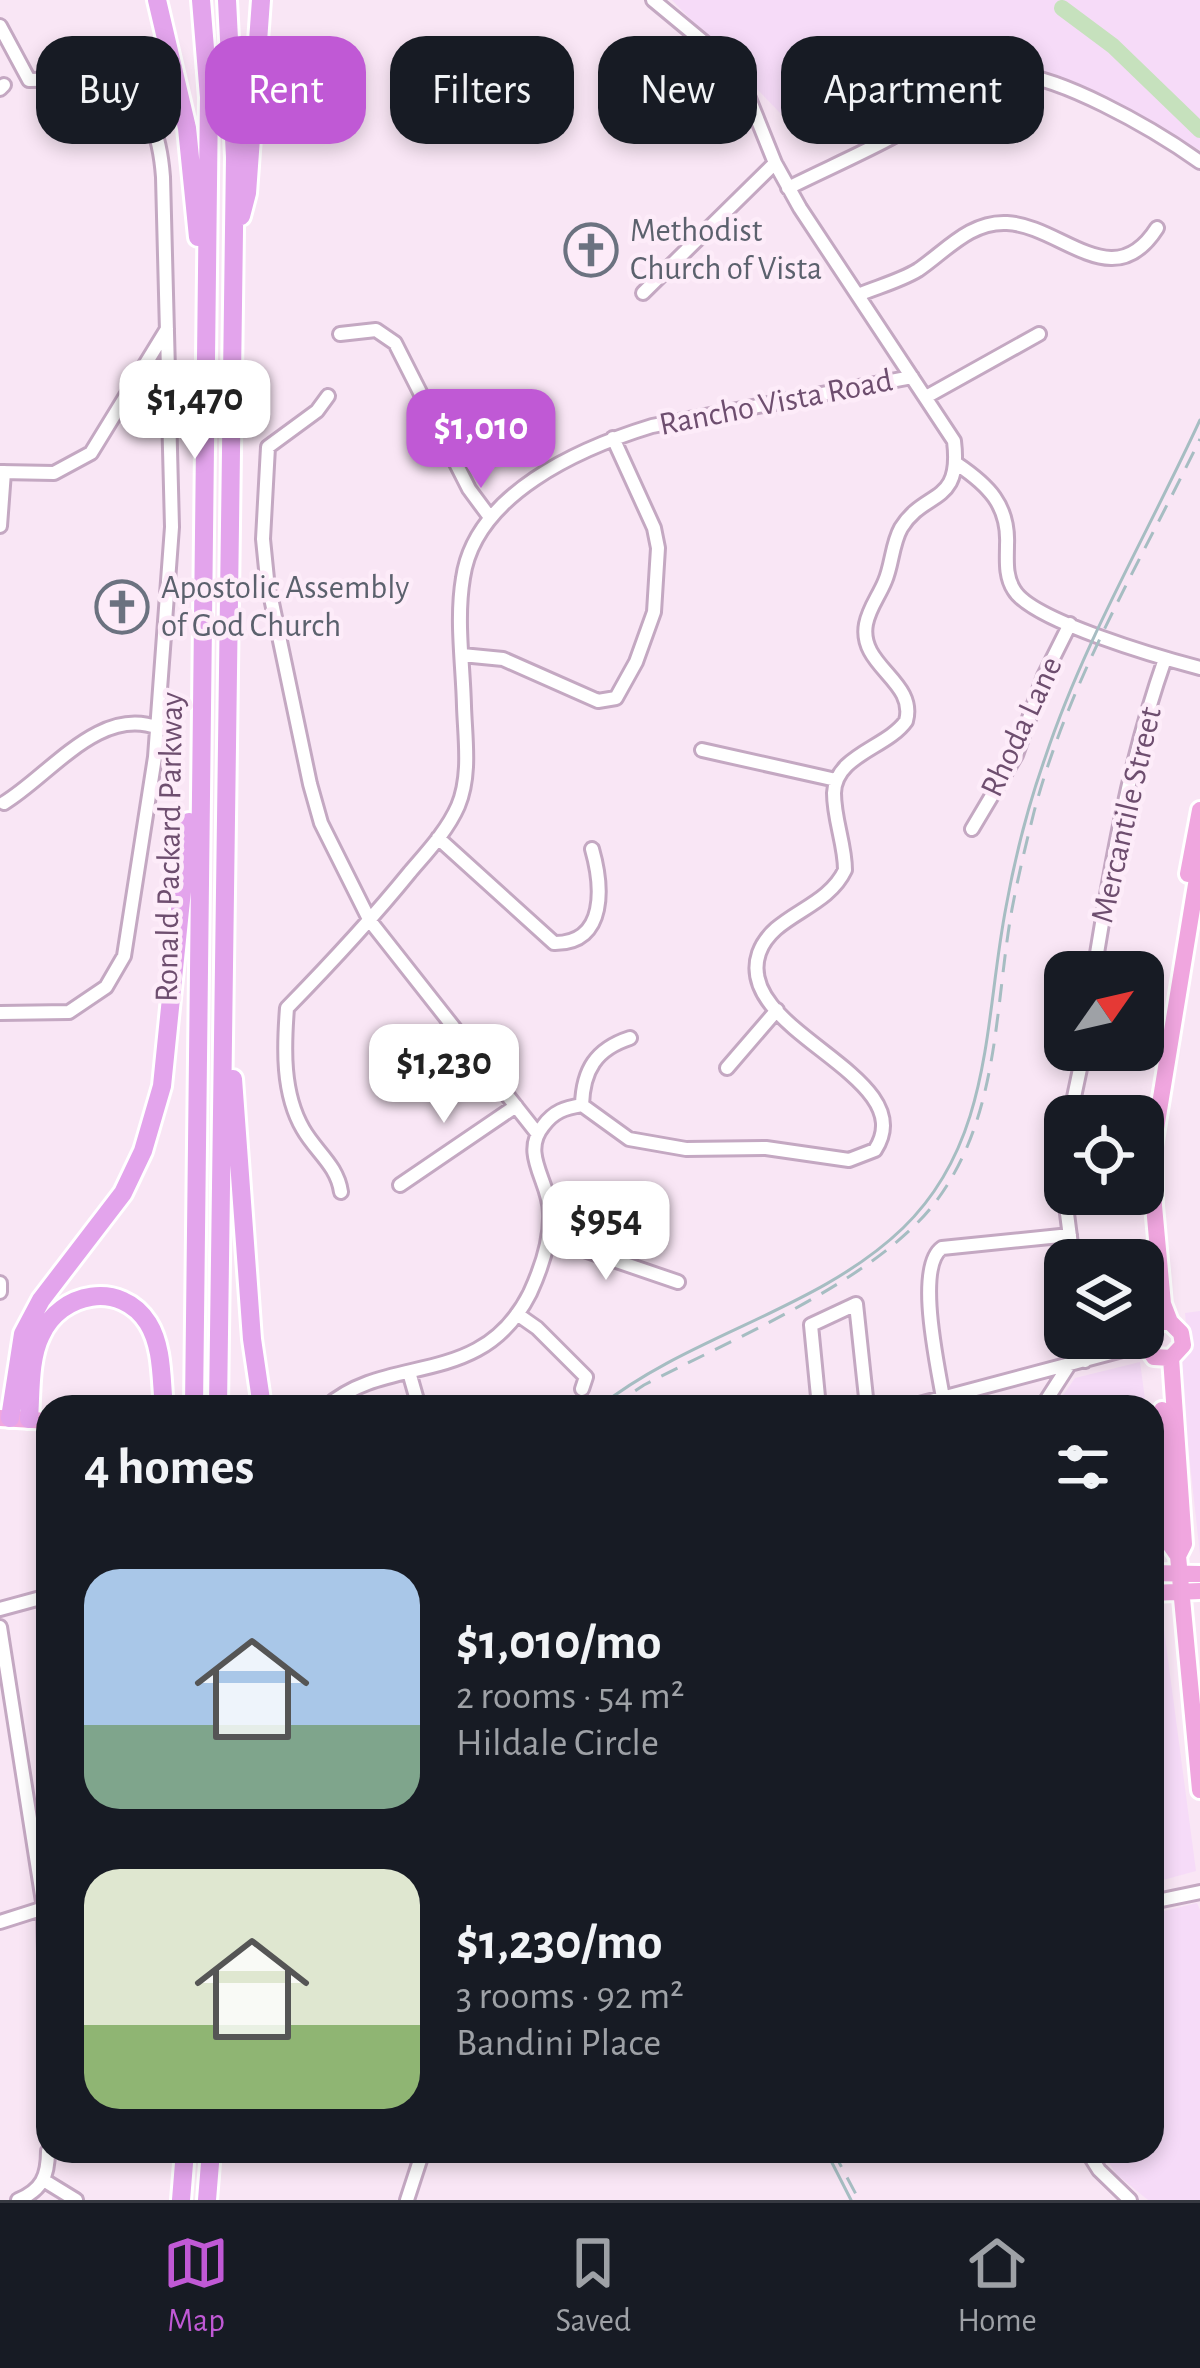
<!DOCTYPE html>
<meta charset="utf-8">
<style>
:root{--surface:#171b24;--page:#20242c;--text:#f1f3f6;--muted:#9ea1a6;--line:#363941;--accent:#c059d5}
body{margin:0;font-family:"Alegreya Sans",sans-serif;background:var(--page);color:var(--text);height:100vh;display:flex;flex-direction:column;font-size:45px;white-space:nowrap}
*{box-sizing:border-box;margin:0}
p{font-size:39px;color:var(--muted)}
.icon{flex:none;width:66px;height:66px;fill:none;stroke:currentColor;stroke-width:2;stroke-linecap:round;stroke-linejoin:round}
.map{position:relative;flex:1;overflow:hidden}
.side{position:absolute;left:36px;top:1395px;width:1128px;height:768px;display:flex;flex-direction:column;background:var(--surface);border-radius:36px;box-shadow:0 6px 18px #0003}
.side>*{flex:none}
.banner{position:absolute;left:36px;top:36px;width:1128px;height:108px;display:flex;gap:24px}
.needle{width:78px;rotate:56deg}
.controls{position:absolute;left:1044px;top:951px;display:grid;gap:24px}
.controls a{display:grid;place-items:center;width:120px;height:120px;border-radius:24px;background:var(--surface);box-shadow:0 6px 18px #0003;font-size:60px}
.price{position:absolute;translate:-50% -102px;padding:0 27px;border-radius:24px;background:#fff;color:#222;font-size:39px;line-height:78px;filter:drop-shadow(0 3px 6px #0008)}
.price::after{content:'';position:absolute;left:50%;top:72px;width:36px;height:27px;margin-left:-18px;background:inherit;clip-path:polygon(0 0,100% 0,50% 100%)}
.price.on{background:var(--accent);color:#fff}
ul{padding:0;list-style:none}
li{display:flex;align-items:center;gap:36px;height:300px;padding:0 48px}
li span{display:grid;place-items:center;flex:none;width:336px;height:240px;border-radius:36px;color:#555}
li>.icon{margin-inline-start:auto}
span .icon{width:144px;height:144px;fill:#fffc;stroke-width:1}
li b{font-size:51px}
h2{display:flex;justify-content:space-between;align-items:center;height:144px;padding:0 48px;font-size:51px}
.tag{padding:0 42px;border-radius:36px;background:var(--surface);box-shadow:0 6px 18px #0003;font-size:42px;line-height:108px}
.tag.on{background:var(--accent);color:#fff}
.dock{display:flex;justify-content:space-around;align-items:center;height:168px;border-top:3px solid var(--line);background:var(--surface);font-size:33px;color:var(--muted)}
.dock a{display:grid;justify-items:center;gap:6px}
.dock .on{color:var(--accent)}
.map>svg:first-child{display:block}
.commercial{fill:#f6dbf8}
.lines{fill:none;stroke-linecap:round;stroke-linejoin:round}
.river{stroke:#c6e1bd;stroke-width:16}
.minor-casing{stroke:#c4a8c2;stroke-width:18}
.major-casing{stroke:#fff;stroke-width:22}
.highway-casing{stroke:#fff;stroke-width:24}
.minor{stroke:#fff;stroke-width:12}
.major{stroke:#f0a6df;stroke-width:16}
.highway{stroke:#e3a4ec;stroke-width:18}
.tram{stroke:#a6bdc2;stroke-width:3}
.rail{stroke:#a6bdc2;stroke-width:3;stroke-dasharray:18 12;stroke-linecap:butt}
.labels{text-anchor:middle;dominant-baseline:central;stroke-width:9;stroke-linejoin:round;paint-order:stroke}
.worship-label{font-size:33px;fill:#5b616d;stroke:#fdecf9;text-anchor:start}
.street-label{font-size:33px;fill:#6e4e6f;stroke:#fdecf9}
</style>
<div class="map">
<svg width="1200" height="2200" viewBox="0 0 1200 2200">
<rect width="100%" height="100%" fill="#f9e6f5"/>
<path class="commercial" d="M672,0H1200V150L1024,64L996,62L953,84L889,57L780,113Z
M1200,1311V1555L1179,1363L1187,1336L1185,1313Z
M1140,1362L1146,1407H1055L1075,1378Z
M1160,1599L1196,1871L1152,1883V1600Z
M1197,1903L1200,1910V2200H1148L1116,2174L1102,2151H1152V1914Z"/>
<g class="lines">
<path class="river" d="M1062,8L1113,46L1200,130"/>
<g class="minor-casing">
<path id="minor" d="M0,26L29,80C111,77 156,82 163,177L172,527L155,757L124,956L106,987L69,1012L0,1013
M0,89L4,85
M788,188C824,170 861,154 896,135C925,119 968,77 999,74C1051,68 1158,132 1200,162
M643,293L775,163
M858,295C877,287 900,281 918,270C946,251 970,221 1007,223C1062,226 1113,297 1157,228
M340,334L376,330L395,343L469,489L489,516
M328,396L317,411L268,447L263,539L267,579L310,784L321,823L370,921L537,1133
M926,397L1039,334
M957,464C988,485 1009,505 1007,545C1007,560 1005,576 1014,590C1032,621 1162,658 1200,668
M0,472L54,473L91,453L167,329
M0,526L4,472
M462,655L503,659L598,701L616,698L636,662L654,612L658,548L654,528L613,438
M702,750L836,780
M4,803C49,776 100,705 158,728
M972,829L1016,755L1044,676L1070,624
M438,838L554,943C608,944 602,884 592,849
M1094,972C1111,866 1129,761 1165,659
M727,1068L777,1010
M582,1105C583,1070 596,1049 630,1038
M1070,1116L1084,1050
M1065,1148V1198L1073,1260
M400,1185L516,1106
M341,1192C337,1165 316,1152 303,1129C282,1093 284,1047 287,1008C330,964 371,920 410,872C427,852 447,831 458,806C471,775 465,738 464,706C463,664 456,620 463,578C475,494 580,448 652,426L912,377
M549,1238L678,1282
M0,1283V1292
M517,1314L537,1328L586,1377L582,1389
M1082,1338L1085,1361
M409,1372L419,1407
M943,1398C938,1367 915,1267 942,1248L1070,1235
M326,1407C389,1352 481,1390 530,1293C541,1269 551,1239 550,1213C550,1182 520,1154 543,1126C554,1111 565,1108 582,1105L629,1139L686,1149L766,1148L849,1160L875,1150C924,1075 732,1032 759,953C773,914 826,910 845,870C845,844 834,820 834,793C835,755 887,748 906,721C917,681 858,666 866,624C869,608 879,596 885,581C892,565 892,544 901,528C925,489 962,506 954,441L800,208L775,163L742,81L723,58L653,0
M819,1407L811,1325L856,1304L867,1407
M908,1407L1145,1344
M1042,1407L1069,1365
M0,1609L48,1596
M0,1627L44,1908L48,2086
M1152,1902L1200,1892
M0,1922L44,1908
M1087,2151L1099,2170L1130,2200
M45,2181L76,2200
M18,2200C42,2190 48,2176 48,2151
M407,2200L423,2151"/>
</g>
<g class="major-casing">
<path id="major" d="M1188,874L1200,810
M1170,1322H1155L1146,1331L1145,1344L1154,1357L1171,1358L1183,1345L1181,1333L1170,1322L1163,1304L1154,1206L1153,1147L1200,860
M1171,1358L1184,1544L1178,1556L1200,1790
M1162,1410L1167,1527L1169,1543L1178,1556
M0,1418L48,1421
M1152,1573L1200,1574
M1152,1593L1200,1591"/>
</g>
<g class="highway-casing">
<path id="highway" d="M157,0L187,128L198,237
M241,216L247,193L261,0
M233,1079L252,1339L262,1407
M194,1407L209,97L201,0
M218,1407L235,157L227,0
M10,1418L23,1334L41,1300L123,1193L143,1151L162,1086L189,822
M29,1419C31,1393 29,1359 41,1335C60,1292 121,1280 148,1323C163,1347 161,1380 164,1407
M181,2200L185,2151
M207,2200L211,2151"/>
</g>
<use href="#minor" class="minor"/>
<use href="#major" class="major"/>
<use href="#highway" class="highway"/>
<path class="tram" d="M599,1407C691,1334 818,1310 903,1228C993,1141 984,1021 1006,907C1015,857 1028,806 1045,758C1084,641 1148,533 1200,420
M826,2151L851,2200"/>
<path class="rail" d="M610,1407L644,1385C732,1339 874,1281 934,1204C1000,1118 994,1010 1012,909C1018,877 1026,844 1034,812C1069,680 1141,561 1200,439
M833,2151L859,2200"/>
</g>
<defs>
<g id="church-ring" transform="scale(2.7)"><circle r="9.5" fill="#fdecf9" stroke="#6b7280" stroke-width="1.5"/><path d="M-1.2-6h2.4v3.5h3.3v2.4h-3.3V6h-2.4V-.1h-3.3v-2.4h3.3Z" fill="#6b7280"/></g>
</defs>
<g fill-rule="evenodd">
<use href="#church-ring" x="591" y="250"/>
<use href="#church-ring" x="122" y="607"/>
</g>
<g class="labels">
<g class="worship-label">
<text x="630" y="231">Methodist<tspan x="630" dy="38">Church of Vista</tspan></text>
<text x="161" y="588">Apostolic Assembly<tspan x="161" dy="38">of God Church</tspan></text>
</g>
<g class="street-label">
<text transform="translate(776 403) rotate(-11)">Rancho Vista Road</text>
<text transform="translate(1022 727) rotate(-65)">Rhoda Lane</text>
<text transform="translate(1127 815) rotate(-77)">Mercantile Street</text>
<text transform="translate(170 847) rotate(-89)">Ronald Packard Parkway</text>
</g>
</g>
</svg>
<div class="controls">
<a><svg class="needle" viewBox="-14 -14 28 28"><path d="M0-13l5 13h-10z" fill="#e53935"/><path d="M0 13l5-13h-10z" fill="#9ea1a6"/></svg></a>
<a><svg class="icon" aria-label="locate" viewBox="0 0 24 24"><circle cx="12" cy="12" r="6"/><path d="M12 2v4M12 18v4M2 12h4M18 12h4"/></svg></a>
<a><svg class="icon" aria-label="layers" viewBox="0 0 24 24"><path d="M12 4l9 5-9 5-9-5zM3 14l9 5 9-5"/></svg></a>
</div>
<b class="price" style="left:195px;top:462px">$1,470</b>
<b class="price on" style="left:481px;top:491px">$1,010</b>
<b class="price" style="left:444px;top:1126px">$1,230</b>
<b class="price" style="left:606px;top:1283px">$954</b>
<div class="banner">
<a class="tag">Buy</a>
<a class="tag on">Rent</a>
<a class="tag">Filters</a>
<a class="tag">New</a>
<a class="tag">Apartment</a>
</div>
<section class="side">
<h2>4 homes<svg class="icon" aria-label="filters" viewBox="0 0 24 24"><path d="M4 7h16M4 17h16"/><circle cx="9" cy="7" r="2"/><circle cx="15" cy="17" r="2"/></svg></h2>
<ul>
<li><span style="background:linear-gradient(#a9c7e8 65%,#7fa58c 0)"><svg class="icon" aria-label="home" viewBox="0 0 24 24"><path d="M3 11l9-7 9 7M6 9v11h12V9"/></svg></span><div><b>$1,010/mo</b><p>2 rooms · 54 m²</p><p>Hildale Circle</p></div></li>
<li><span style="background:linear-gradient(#dfe7d0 65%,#8fb573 0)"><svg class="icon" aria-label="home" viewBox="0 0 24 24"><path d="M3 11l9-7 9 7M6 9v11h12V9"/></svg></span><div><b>$1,230/mo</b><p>3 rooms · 92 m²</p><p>Bandini Place</p></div></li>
</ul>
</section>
</div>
<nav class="dock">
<a class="on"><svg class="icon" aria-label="map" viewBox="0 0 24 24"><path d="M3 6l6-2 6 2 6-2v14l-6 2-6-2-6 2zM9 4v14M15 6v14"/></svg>Map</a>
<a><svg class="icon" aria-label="saved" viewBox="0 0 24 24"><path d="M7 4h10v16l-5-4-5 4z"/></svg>Saved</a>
<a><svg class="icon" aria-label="home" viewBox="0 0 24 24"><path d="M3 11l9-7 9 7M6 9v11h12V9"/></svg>Home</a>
</nav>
